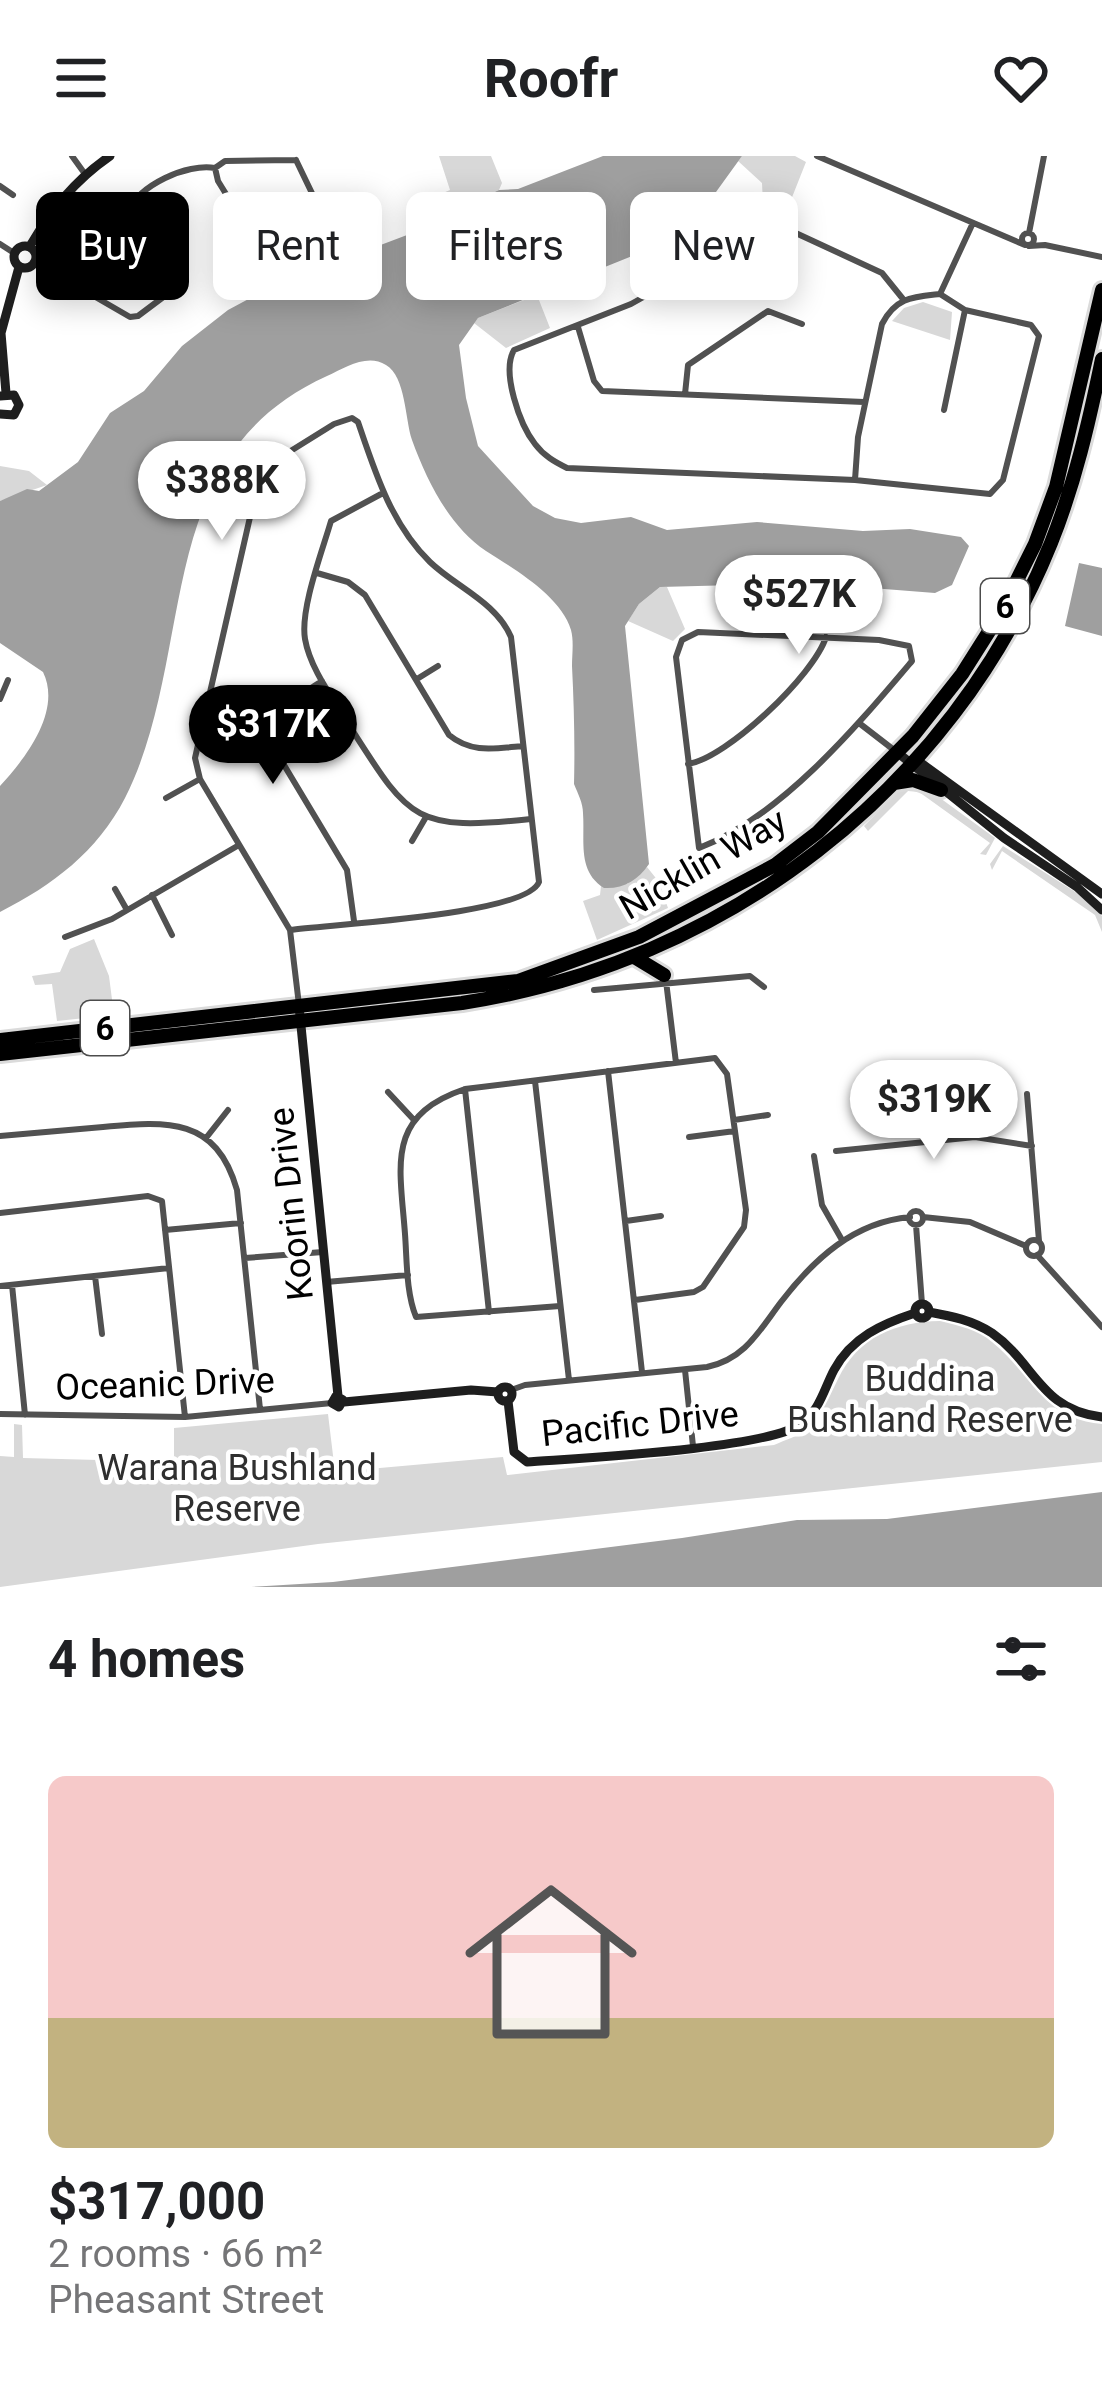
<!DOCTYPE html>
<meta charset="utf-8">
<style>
:root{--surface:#fff;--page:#f6f6f6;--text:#202124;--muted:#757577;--accent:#000}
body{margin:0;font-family:Roboto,sans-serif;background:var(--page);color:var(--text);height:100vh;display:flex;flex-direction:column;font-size:45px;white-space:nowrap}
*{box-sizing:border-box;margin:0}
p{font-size:39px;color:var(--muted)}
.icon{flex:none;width:66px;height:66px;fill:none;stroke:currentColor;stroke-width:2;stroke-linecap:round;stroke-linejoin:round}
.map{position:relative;height:1431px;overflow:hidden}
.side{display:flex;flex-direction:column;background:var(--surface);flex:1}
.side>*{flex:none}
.top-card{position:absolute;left:36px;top:36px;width:1032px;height:108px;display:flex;gap:24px}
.price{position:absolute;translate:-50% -102px;padding:0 27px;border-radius:42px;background:#fff;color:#222;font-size:39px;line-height:78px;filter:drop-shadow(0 3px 6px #0008)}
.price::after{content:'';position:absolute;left:50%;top:72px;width:36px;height:27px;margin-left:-18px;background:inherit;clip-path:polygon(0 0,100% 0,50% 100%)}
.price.active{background:var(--accent);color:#fff}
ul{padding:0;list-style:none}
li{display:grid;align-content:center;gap:24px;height:636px;padding:0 48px}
li span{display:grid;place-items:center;height:372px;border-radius:18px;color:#555}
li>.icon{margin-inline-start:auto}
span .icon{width:216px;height:216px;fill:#fffc;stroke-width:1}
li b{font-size:51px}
h2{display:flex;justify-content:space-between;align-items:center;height:144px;padding:0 48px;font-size:51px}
.pill{padding:0 42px;border-radius:18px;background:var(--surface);box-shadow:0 6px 30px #0003;font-size:42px;line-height:108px}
.pill.active{background:var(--accent);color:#fff}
header{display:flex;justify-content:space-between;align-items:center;height:156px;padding:0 48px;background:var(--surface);font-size:54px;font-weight:700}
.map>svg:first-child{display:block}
.green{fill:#d8d8d8}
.water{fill:#9f9f9f}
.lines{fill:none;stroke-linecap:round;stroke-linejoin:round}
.highway-casing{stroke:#dbdbdb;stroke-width:20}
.street{stroke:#515151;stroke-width:6}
.secondary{stroke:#1e1e1e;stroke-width:9}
.highway{stroke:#000;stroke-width:14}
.labels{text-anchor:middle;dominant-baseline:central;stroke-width:9;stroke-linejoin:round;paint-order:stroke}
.shield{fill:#fff;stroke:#4c4c4c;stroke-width:3}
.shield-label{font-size:33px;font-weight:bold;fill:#000}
.street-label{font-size:36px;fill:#000;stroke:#fff}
.park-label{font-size:36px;fill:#2f2f2f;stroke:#fff}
</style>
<header><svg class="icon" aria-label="menu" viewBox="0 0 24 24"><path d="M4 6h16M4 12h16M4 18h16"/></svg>Roofr<svg class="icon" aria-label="heart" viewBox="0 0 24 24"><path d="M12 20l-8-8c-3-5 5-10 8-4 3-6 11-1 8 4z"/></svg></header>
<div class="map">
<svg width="1102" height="1431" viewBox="0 0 1102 1431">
<rect width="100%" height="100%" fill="#fff"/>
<path class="green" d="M439,0H491L502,27L499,34L480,42L481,51L460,59L454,46L429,56L443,37L450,34Z
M742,0H795L806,6L783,64L763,47L762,27L738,5Z
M537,139L550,172L506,192L474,167L478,162Z
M923,146L952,156L950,184L892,165L904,152Z
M0,310L29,315L47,329L0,345Z
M660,431H667L685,473L673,485L628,465L639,448Z
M904,629L929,634L995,682L986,699L980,698L990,687L919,636L908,635L868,675L864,670Z
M1003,690L1088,744L1102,760V776L1095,759L1002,695L992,714L990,708Z
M647,711L659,726L668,752L597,784L583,745L600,739L601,730L627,728Z
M94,783L109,820L114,859L57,865L52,828L35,829L32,820L60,816L70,793Z
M940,1165C959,1170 977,1173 992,1186C1032,1218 1042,1263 1102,1268V1306L318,1388L0,1431V1300L14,1301V1268L22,1269L23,1302L136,1305L174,1300V1272L328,1258L335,1316L503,1301L507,1319L774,1289C785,1284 799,1280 808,1272C823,1258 829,1241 838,1223C858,1181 896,1166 940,1165Z"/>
<path class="water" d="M603,0H742L703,54L667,86L478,162L459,189L466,242L478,290L533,350L555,362L581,367L631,361L667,374L757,366L863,375L910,373L961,381L969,390L952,429L935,437L808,427L660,431L639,448L625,470L649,708C638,724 624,733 604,732C577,715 585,685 583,657C583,647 578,638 574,628C575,589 574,550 572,510C572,499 574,485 571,474C561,440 514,413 486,395C449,370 427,325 412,284C405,263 406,221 386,209C367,197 345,212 327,220C148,301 199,495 125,642C97,696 53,729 0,756V630C26,602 62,555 43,516L0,487V345L27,333L39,335L78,306L110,257L144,235L182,190L228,154L275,129L481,51L479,43L499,34L518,33Z
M1079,407L1102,412V480L1065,470Z
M1102,1336V1431H251L333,1426L682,1382L797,1364L887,1363Z"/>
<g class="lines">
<g class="highway-casing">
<path id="highway" d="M894,627L913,624L941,634
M636,802L664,819
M0,884L518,825L639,781L775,709L818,676L913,580L962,518L1000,458L1035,388L1056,331L1102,134
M0,898L462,847C724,807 951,635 1051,387C1075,327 1089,266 1102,203"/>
</g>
<path class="street" d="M72,0L85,18
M817,0L1025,89
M296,4L322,58
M0,30L13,39
M128,56C139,29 187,7 215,12
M303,66L340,52
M1022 83a6 6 0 1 1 12 0a6 6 0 1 1-12 0Z
M1029,77L1044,0
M255,85L218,25L215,12L225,5L296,4
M0,88L14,97
M1029,90L1045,89L1102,101
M237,94L268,80
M35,106L130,161L138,160L186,124L185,114L127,57H117L88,88L68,126
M940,138L972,69
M903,143L882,117L757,59L749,62L690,115L631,148L514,194C501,216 520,269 535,288C544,300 555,306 567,312L855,324L990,338L1003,324L1039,180L1031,169L965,154L940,138
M578,171L594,225L602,235L864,246
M685,238L688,209L768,155L802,168
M944,254L965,154
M855,324L858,281L882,168C896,141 913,141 940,138
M383,337L331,365C322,396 300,453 305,483C310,512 332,541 347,566C409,663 412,676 531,663
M317,417L348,426L365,439L449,579C472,598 496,592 523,590
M698,476L879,484L909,490L912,505C857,570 781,661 699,692L676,501L682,484Z
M417,523L438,510
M322,525C289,546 272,557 278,599L347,714L354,765
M0,543L8,524
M859,567L894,594
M688,608C727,602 814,519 826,481
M166,642L200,623
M412,685L426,661
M115,733L127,754
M152,739L172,779
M290,774C333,768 526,759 539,726L511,481C496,446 456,431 430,406C391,368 375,316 358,266L352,262L334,268L289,296L253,348L195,602L200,623L290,774L299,849
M65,781L112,763L239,689
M666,825L676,907
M594,834L750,820L764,831
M608,915L642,1216
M535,925L569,1224
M465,933L489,1156
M388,936L414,964
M1027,938L1039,1085
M734,964L768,959
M0,980C34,977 69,974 103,971C168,965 216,961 237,1034L260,1253
M689,981L735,975
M206,982L228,954
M836,995L975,981L1032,990
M814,1000L822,1049L842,1084
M909 1062a7 7 0 1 1 14 0a7 7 0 1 1-14 0Z
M0,1057L148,1040L162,1045L185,1261
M923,1061L970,1066L1026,1090
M626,1065L661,1060
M916,1069L922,1148
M165,1074L241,1067
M1026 1092a8 8 0 1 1 16 0a8 8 0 1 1-16 0Z
M1037,1099L1102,1171
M245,1102L323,1096
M95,1120L102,1178
M326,1126L408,1119
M12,1129L25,1259
M0,1130L169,1112
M560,1150L416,1161C406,1136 407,1104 405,1078C400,1009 385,960 465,933L715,902L727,918L746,1054L744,1071L703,1131L694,1136L635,1144
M685,1214L693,1290
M511,1234L525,1229L707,1211C745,1203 759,1175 781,1146C814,1103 854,1066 910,1061
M0,1258L185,1261L332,1247"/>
<path class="secondary" d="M14 101a11 11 0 1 1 22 0a11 11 0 1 1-22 0Z
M30,90C52,53 74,25 110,0
M6,237L1,177L19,111
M0,240L14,239L19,249L14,259L0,258
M898,597L1004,682L1077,731L1102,754
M914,602L1102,738
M299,850L338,1240
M915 1155a7 7 0 1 1 14 0a7 7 0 1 1-14 0Z
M929,1156C951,1160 972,1164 992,1177C1035,1207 1040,1254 1102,1261
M498 1238a7 7 0 1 1 14 0a7 7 0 1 1-14 0Z
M336,1240L343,1244L339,1251L332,1247Z
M508,1245L514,1296L527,1306C580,1302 767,1293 801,1268C820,1254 824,1233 834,1214C852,1181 882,1168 915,1157
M344,1246L471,1234L498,1236"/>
<use href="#highway" class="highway"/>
</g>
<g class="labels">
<g class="shield">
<rect x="981" y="423" width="48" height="54" rx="9"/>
<rect x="81" y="845" width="48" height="54" rx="9"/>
</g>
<g class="shield-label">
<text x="1005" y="450">6</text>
<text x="105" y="872">6</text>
</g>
<g class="street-label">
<text transform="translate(703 708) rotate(-30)">Nicklin Way</text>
<text transform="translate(291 1048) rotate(-96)">Koorin Drive</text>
<text transform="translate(165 1228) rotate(-2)">Oceanic Drive</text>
<text transform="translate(640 1268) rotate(-6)">Pacific Drive</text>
</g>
<g class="park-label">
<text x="930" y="1223">Buddina<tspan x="930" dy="41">Bushland Reserve</tspan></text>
<text x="237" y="1312">Warana Bushland<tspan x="237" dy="41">Reserve</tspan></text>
</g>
</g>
</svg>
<b class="price" style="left:222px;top:387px">$388K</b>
<b class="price" style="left:799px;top:501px">$527K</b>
<b class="price active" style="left:273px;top:631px">$317K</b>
<b class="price" style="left:934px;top:1006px">$319K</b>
<div class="top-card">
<a class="pill active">Buy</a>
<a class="pill">Rent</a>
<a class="pill">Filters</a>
<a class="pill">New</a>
</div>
</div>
<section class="side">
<h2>4 homes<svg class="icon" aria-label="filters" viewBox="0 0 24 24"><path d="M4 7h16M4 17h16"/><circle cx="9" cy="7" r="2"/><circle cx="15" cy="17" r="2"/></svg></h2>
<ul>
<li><span style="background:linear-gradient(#f6c9c9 65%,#c2b280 0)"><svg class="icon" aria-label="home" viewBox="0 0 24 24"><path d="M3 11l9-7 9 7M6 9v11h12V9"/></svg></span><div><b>$317,000</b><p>2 rooms · 66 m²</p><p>Pheasant Street</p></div></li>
</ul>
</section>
